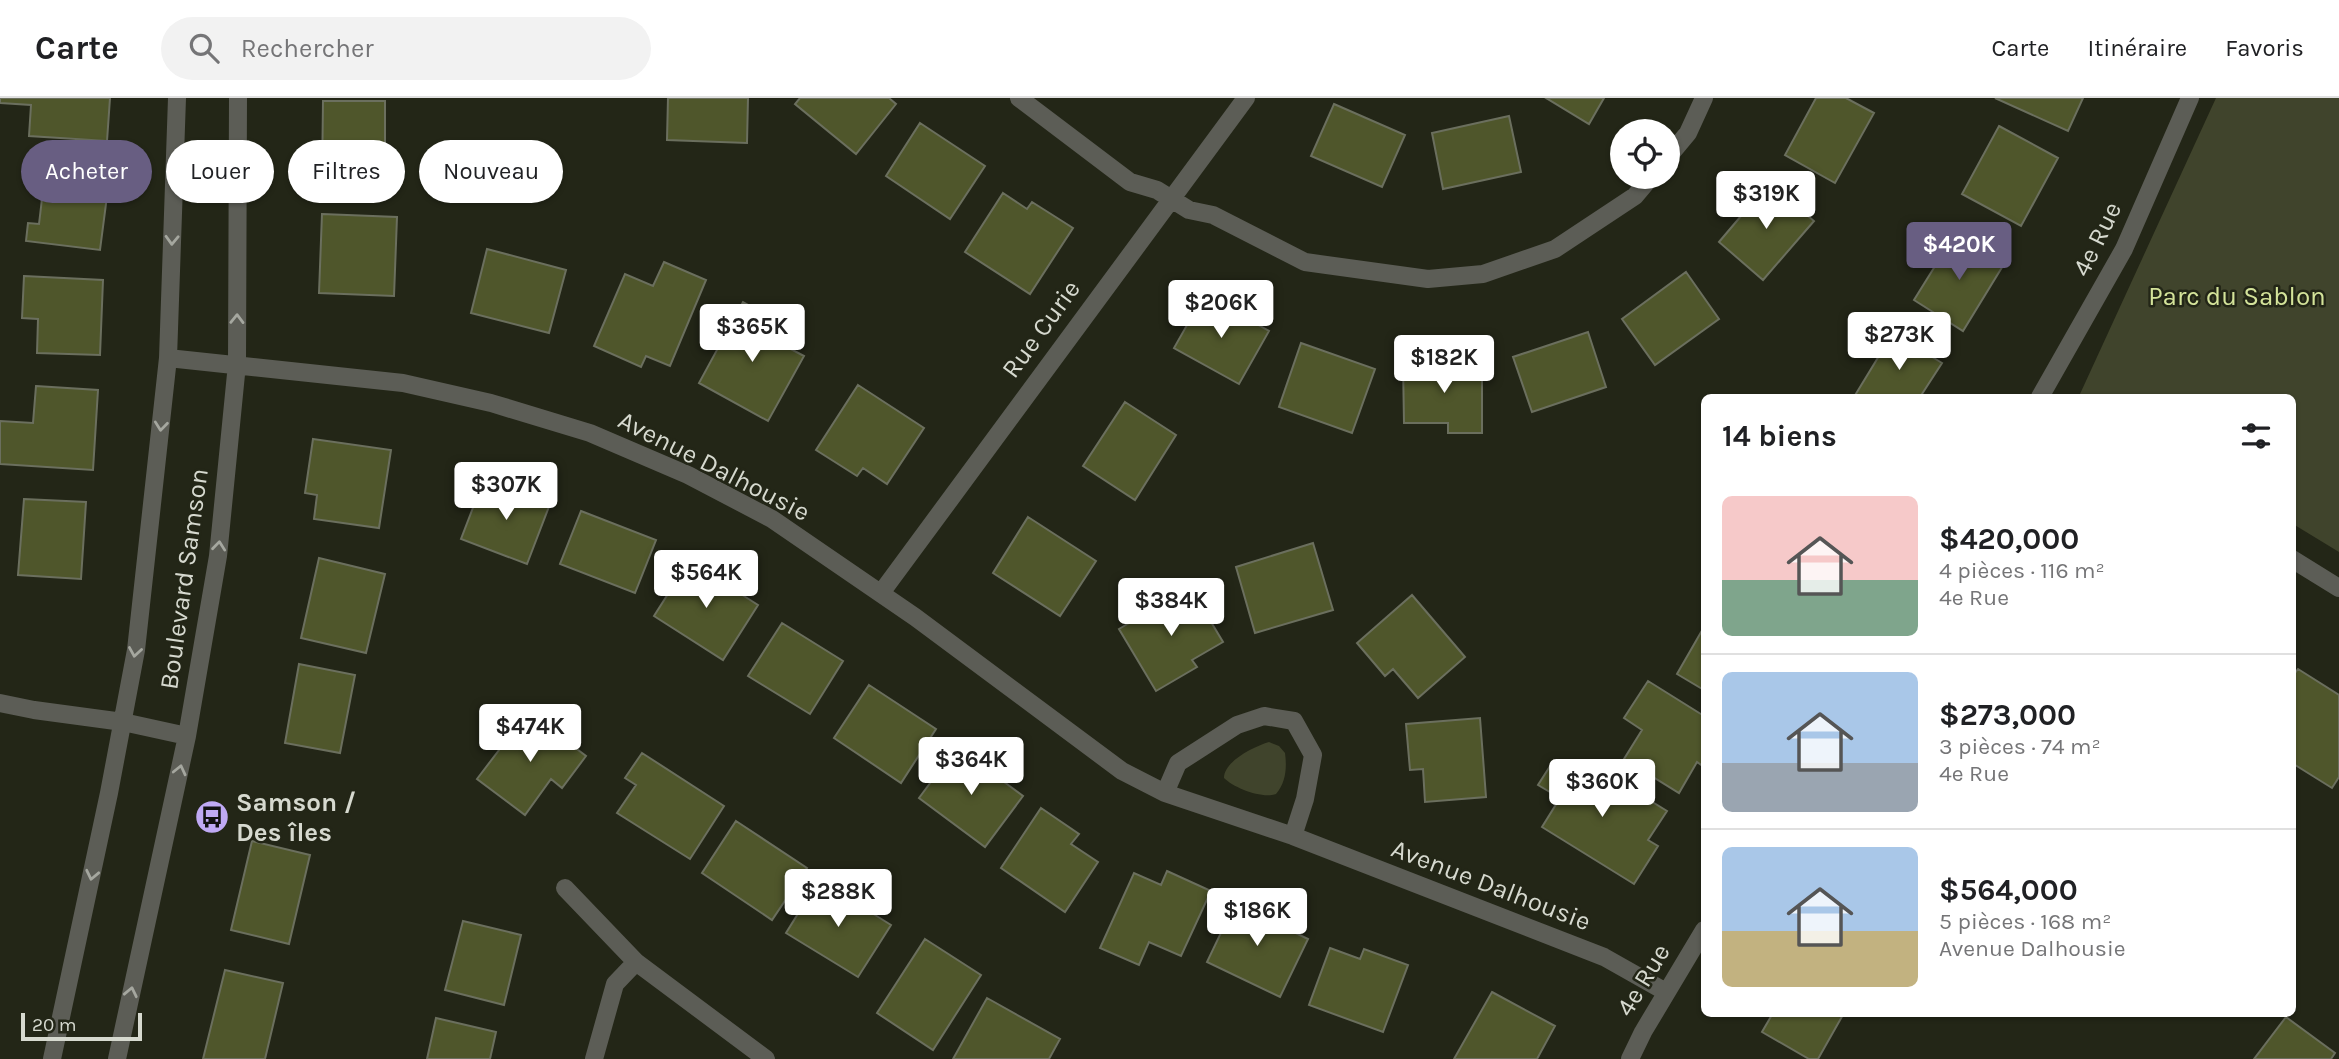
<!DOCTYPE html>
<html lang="fr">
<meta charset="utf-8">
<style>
:root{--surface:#fff;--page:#f2f2f2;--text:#202124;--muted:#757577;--line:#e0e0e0;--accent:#685e82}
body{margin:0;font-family:Karla,sans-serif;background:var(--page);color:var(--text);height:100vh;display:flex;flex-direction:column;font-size:26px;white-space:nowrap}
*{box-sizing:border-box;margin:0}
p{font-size:23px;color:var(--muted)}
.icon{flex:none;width:38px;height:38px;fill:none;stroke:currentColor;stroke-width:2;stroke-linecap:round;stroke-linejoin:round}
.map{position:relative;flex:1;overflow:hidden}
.details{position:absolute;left:1701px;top:296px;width:595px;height:623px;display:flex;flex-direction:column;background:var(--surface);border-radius:10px;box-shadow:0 2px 5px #0004}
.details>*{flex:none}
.hud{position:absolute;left:21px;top:42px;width:665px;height:63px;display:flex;gap:14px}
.tools{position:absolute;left:1610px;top:21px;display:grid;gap:14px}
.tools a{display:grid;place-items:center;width:70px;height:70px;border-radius:50%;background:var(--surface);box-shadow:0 2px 5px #0004;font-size:35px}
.scale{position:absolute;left:21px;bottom:18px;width:121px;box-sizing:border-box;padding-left:7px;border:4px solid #d6d9cf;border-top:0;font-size:19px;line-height:24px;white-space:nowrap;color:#d6d9cf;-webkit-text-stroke:5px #232617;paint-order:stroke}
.price{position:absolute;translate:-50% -60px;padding:0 16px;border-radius:7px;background:#fff;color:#222;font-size:23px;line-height:46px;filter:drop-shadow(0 2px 4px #0008)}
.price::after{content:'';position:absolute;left:50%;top:42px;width:21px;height:16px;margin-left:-10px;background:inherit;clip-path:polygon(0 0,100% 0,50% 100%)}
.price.selected{background:var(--accent);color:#fff}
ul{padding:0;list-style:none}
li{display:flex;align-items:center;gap:21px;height:175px;padding:0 21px}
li+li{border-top:2px solid var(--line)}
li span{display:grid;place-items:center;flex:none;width:196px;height:140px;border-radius:10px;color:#555}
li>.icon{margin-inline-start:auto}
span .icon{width:84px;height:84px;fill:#fffc;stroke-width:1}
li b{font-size:30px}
h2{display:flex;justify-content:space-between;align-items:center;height:84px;padding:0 21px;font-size:30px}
.pill{padding:0 24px;border-radius:32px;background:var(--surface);box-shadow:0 2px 5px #0004;font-size:24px;line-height:63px}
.pill.selected{background:var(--accent);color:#fff}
header{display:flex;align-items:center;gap:42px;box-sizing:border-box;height:98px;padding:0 35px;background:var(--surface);border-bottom:2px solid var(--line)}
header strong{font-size:33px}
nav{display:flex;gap:38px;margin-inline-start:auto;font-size:24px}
.search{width:490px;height:63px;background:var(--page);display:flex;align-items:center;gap:18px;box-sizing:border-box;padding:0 24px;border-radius:38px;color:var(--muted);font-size:26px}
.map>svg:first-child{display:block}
.green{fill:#40442c}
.building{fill:#4f562b;stroke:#6b6f5e;stroke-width:2}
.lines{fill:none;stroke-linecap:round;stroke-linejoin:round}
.minor{stroke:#5c5d56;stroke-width:18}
.oneway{stroke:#a5a79f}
.labels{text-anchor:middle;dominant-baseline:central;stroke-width:5;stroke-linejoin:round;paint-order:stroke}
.street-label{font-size:26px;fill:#d6d9cf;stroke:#232617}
.park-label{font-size:26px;fill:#d4e39a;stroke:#232617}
.poi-label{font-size:26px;font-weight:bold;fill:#d6d9cf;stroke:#232617;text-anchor:start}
</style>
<header>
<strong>Carte</strong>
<div class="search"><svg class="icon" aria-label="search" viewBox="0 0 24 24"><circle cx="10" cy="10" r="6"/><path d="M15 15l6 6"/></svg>Rechercher</div>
<nav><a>Carte</a><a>Itinéraire</a><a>Favoris</a></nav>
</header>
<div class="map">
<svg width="2339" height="961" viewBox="0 0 2339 961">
<rect width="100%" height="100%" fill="#232617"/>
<path class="green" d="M2216,0H2339V454L2293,426L2292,299H2085L2080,296Z
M1269,644L1279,648L1285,655C1287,669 1286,685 1276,696C1262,701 1234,690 1224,680C1224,663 1255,648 1269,644Z"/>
<path class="building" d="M0,0H110L107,43L29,38L31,7L0,5Z
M668,0H748L747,45L667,42Z
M800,0H889L896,6L856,56L795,6Z
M1546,0H1604L1589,26Z
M1816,0H1846L1874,15L1835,85L1785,57Z
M1995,0H2083L2068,33Z
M323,3H385V83L322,82Z
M1334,6L1405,37L1382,89L1311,58Z
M1509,18L1521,74L1443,91L1432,35Z
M920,25L985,68L950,121L886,78Z
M1999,28L2058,60L2021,128L1962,96Z
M46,67L110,75L100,152L26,143L28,125L39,126Z
M1769,85L1814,123L1763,182L1719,144Z
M1003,95L1027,111L1032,104L1073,130L1030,196L965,154Z
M322,116L397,119L394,198L319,195Z
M1955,136L2004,166L1963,233L1914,202Z
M487,151L566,172L549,235L471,215Z
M664,164L706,182L670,268L646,258L641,269L594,248L625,176L653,188Z
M1686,174L1719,221L1655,267L1622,221Z
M24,178L103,182L100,257L37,255L38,221L22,220Z
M1204,197L1269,233L1239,286L1174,250Z
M743,204L777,223L768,239L804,258L768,323L699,285Z
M1588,234L1606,289L1532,314L1513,259Z
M1893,235L1942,265L1920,299H1854Z
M1301,245L1375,271L1352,335L1279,309Z
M1403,265H1482V335H1448V325H1404Z
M858,287L924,330L887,386L863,370L857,378L816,352Z
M36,288L98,292L93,372L0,366V323L33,325Z
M1125,304L1176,337L1135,402L1083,368Z
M313,341L391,352L379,430L314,421L317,397L305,395Z
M484,381L550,406L527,466L461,441Z
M24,401L86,404L81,481L18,477Z
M581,413L656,442L635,495L560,466Z
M1028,419L1096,463L1060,518L993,475Z
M1313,445L1333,512L1255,535L1236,469Z
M319,460L385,476L366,555L301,540Z
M689,463L758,507L723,562L654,518Z
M1190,489L1223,544L1192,562L1197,569L1156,593L1119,531Z
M1412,497L1465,559L1418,600L1393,571L1385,578L1357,545Z
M782,525L843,563L810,616L748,578Z
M1704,529V592L1677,576Z
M299,566L355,577L340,655L285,645Z
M2298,571L2339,597V679L2332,690L2292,665V579Z
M1648,583L1704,618V669L1697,664L1679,695L1624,661L1642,632L1624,620Z
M869,587L936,631L901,685L834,640Z
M528,614L586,658L562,690L551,681L525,717L477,681Z
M1480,620L1486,699L1425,704L1423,671L1410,672L1406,626Z
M957,649L1023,698L985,749L919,700Z
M642,655L724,708L690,761L617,715L636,687L625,680Z
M1554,662L1575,675L1580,667L1620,691L1623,686L1667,713L1648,742L1658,748L1634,786L1542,729L1560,700L1538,687Z
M1041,710L1079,736L1071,746L1098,764L1065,814L1001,770Z
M736,723L807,770L772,822L702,775Z
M252,743L310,757L289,846L231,832Z
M1167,773L1211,793L1181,858L1149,844L1139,867L1100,850L1134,775L1161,787Z
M819,782L891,827L858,879L786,835Z
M1238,799L1274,817L1271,823L1308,841L1280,899L1207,864Z
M463,823L521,837L504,907L445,892Z
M925,841L981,877L933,952L877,915Z
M1330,850L1360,861L1364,851L1408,867L1383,934L1309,907Z
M225,872L283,885L265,961H203Z
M1492,894L1555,928L1537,961H1454Z
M987,900L1060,941L1049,961H953Z
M1773,915H1844L1818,961H1809L1762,934Z
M2286,919L2335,955L2331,961H2254Z
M436,920L496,934L490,961H427Z"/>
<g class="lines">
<path class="minor" d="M1019,0L1130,84L1157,92L1189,112L1213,117L1305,164L1428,181L1483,176L1555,151L1635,98L1651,79
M1668,59L1688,35L1704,0
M168,260L403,285L491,305L590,335L688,377L772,421L915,519L1122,673L1165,695L1293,738L1604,859L1666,894
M2040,299L2124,151L2190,0
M2292,461L2339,490
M881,495L1246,0
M0,605L34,612L123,624L187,638
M1165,695L1178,665L1237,627L1264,618L1294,623L1313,657L1305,701L1293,738
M565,790L636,864L766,961
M52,961L109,695L136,552L168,260L177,0
M117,961L187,638L218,458L237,266L238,0
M594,961L615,886L636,864
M1630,961L1643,934L1704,832"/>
</g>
<defs><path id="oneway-chevron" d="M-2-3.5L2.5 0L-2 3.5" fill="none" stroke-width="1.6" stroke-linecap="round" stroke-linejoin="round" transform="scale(1.75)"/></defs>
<g class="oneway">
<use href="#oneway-chevron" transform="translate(172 142) rotate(92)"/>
<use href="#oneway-chevron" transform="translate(237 221) rotate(-89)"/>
<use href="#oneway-chevron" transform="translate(161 328) rotate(96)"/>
<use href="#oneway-chevron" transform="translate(219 448) rotate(-84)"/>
<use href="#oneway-chevron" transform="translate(135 554) rotate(99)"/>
<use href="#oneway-chevron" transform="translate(180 672) rotate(-77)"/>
<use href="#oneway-chevron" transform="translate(92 777) rotate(102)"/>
<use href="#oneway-chevron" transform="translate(131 894) rotate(-78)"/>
</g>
<defs>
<g id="bus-disc" transform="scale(1.75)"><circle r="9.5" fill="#bfa9f4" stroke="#232617"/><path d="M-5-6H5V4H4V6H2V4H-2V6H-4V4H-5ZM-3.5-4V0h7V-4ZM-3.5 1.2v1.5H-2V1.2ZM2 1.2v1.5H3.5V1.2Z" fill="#111"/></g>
</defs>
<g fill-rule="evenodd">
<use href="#bus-disc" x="212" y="719"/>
</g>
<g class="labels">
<g class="street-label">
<text transform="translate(2097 141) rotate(-64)">4e Rue</text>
<text transform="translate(1041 231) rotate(-54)">Rue Curie</text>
<text transform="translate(714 368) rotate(27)">Avenue Dalhousie</text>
<text transform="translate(184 481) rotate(-82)">Boulevard Samson</text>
<text transform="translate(1491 787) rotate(21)">Avenue Dalhousie</text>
<text transform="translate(1643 882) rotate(-59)">4e Rue</text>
</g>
<g class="park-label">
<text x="2237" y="198">Parc du Sablon</text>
</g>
<g class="poi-label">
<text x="236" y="704">Samson /<tspan x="236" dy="30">Des îles</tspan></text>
</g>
</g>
</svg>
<div class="tools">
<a><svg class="icon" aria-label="locate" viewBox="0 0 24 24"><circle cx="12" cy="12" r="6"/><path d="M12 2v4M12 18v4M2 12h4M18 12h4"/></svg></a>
</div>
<div class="scale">20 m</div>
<b class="price" style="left:1766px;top:133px">$319K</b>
<b class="price selected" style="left:1959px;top:184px">$420K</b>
<b class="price" style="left:1221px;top:242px">$206K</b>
<b class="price" style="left:752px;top:266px">$365K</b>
<b class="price" style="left:1899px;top:274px">$273K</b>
<b class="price" style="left:1444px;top:297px">$182K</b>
<b class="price" style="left:506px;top:424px">$307K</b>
<b class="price" style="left:706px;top:512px">$564K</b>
<b class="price" style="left:1171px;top:540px">$384K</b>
<b class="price" style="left:530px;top:666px">$474K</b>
<b class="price" style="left:971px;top:699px">$364K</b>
<b class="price" style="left:1602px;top:721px">$360K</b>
<b class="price" style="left:838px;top:831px">$288K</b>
<b class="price" style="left:1257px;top:850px">$186K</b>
<div class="hud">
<a class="pill selected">Acheter</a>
<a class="pill">Louer</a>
<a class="pill">Filtres</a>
<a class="pill">Nouveau</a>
</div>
<section class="details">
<h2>14 biens<svg class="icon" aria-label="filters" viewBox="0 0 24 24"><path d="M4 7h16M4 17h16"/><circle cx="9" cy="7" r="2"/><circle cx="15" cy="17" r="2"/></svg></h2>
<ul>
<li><span style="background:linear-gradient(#f6c9c9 60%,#7fa58c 0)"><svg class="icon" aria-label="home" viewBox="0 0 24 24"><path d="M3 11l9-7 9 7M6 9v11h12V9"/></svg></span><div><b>$420,000</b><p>4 pièces · 116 m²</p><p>4e Rue</p></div></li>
<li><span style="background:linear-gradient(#a9c7e8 65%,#9aa5b1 0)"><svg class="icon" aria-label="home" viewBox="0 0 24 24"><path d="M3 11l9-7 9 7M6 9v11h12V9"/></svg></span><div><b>$273,000</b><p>3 pièces · 74 m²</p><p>4e Rue</p></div></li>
<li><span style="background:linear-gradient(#a9c7e8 60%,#c2b280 0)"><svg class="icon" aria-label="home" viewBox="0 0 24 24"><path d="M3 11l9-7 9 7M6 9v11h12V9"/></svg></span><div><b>$564,000</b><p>5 pièces · 168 m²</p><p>Avenue Dalhousie</p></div></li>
</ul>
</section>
</div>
